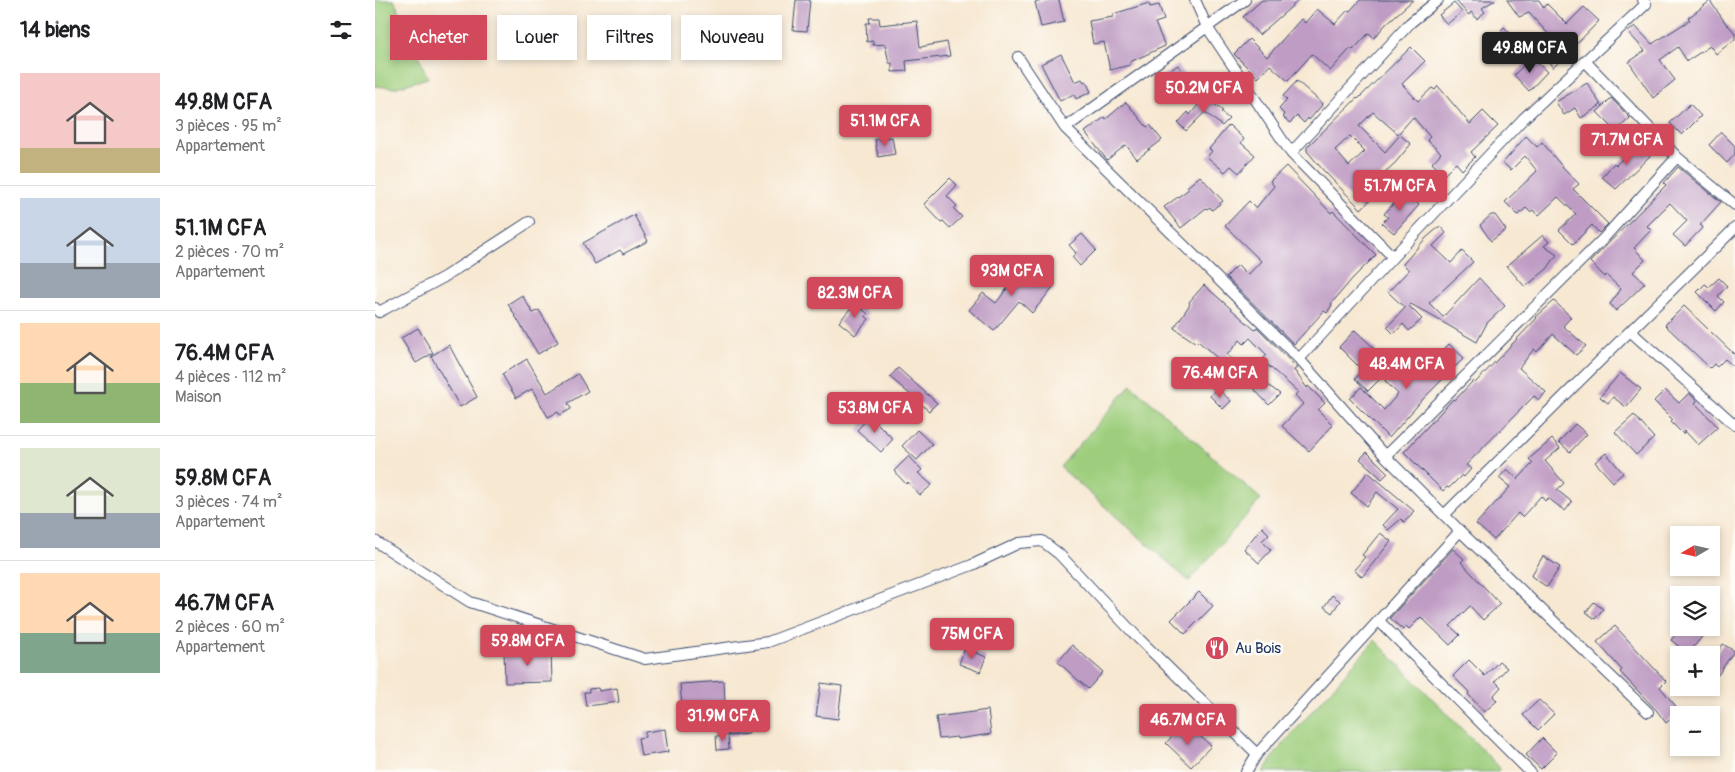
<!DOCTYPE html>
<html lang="fr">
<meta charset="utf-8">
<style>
:root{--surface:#fff;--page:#f2f2f2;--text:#202124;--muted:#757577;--line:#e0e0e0;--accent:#d1495b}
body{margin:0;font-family:Pangolin,sans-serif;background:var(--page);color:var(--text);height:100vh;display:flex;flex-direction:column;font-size:19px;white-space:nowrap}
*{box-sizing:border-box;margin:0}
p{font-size:16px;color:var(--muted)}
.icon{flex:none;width:28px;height:28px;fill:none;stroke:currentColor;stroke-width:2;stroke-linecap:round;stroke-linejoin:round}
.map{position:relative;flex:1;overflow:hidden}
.details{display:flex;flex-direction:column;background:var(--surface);width:375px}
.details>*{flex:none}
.top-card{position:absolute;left:15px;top:15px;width:475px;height:45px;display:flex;gap:10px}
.needle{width:32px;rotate:261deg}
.controls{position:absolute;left:1295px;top:526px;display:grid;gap:10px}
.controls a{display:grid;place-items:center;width:50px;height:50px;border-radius:0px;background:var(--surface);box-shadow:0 2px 8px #0003;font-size:25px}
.price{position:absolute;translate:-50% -42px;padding:0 11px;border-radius:5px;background:var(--accent);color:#fff;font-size:16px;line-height:32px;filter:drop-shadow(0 1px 2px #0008)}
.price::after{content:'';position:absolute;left:50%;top:30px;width:15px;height:11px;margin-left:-8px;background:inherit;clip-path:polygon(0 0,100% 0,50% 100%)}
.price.current{background:#222;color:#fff}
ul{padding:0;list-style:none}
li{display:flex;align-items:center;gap:15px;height:125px;padding:0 20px}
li+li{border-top:1px solid var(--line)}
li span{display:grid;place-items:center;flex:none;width:140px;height:100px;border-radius:0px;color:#555}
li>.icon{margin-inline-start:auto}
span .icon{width:60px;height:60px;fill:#fffc;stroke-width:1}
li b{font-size:21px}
h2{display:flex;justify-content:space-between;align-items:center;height:60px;padding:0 20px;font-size:21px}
.chip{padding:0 18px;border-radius:0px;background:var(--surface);box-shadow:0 2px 8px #0003;font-size:18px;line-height:45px}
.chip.current{background:var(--accent);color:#fff}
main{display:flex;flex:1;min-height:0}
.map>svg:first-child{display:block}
.green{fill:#9ece7d;stroke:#5c7e6e}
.building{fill:#bf9cc4;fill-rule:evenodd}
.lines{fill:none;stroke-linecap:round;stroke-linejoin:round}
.minor-casing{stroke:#3c4b6f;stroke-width:12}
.minor{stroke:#fff;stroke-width:10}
.labels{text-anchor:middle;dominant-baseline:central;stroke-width:5;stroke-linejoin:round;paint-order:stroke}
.poi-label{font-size:15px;fill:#1b2f5e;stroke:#fdfcf7;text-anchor:start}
</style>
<main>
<section class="details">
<h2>14 biens<svg class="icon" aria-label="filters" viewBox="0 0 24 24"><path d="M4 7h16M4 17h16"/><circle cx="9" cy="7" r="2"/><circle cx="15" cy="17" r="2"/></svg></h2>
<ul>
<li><span style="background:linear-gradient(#f6c9c9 75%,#c2b280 0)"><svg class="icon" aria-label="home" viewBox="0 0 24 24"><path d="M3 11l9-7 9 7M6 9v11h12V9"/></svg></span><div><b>49.8M CFA</b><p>3 pièces · 95 m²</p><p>Appartement</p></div></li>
<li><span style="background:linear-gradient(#c9d6e8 65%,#9aa5b1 0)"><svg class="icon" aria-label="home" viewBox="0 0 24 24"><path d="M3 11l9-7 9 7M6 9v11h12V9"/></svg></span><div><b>51.1M CFA</b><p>2 pièces · 70 m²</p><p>Appartement</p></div></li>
<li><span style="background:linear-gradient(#ffd9b3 60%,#8fb573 0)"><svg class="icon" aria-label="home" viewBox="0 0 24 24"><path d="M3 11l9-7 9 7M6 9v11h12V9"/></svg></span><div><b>76.4M CFA</b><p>4 pièces · 112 m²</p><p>Maison</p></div></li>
<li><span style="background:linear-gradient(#dfe7d0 65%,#9aa5b1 0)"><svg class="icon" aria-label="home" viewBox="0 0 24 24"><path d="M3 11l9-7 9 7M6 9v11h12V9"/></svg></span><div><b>59.8M CFA</b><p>3 pièces · 74 m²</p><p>Appartement</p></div></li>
<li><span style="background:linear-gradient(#ffd9b3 60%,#7fa58c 0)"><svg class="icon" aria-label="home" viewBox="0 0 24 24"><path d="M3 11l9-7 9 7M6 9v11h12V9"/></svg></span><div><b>46.7M CFA</b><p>2 pièces · 60 m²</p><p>Appartement</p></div></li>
</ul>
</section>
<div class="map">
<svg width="1360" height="772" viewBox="0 0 1360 772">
<rect width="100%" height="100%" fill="#fdfcf7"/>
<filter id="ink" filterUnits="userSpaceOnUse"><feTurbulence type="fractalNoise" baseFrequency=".02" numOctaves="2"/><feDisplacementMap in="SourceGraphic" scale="10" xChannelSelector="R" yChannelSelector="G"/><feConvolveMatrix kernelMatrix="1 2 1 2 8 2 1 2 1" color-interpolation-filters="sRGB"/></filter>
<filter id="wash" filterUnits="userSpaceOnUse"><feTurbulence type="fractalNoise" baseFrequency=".0096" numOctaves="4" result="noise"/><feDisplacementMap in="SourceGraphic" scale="20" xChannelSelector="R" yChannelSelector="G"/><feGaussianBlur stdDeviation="1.12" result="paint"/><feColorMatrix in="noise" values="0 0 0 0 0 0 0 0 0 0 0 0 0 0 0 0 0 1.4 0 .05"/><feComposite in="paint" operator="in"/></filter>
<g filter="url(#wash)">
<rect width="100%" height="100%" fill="#f7e8d2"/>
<path class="green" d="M0,0H19L53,78L19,88L0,86Z
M756,385L886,499L814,581L685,467Z
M1000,640L1125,768L1122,772H888L903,750Z"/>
<g id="blocks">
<path class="building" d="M421,0H435L432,31L418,30Z
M669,0H684L689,22L666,27L660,2Z
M887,0H924L884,35L868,17Z
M985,0H1038L1011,24L999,38L994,33L978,50L976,48L955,71L937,54L913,81L895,65L883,78L859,54L874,39L892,57L926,19L930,23L942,9L960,24L973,10L975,11Z
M1080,0H1120L1107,8L1110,12L1102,19L1096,12L1094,15Z
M1132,0H1164L1169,8L1172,4L1192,24L1209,7L1224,21L1178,68L1166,50L1177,38L1154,13L1144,17Z
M1335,1L1352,25H1353L1360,33V39L1341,54L1335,46L1312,61L1303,47L1285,60L1300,80L1278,98L1254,62L1270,51L1253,32L1260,26L1277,44L1315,20L1313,18Z
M774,3L775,7L784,5L789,20L780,23L790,46L755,62V65L735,70L729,42L718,44L714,21L738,17V14Z
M1079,3L1087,12L1072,24L1064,15Z
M494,18H504L505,25L542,21L545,47L572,42L575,56L531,61L532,71L517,72V63H514L510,44L498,45V41L492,42L491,23H495Z
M1129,27L1140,39L1127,52L1116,40Z
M1036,47L1050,61L1027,84L1043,101L1057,88L1060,90L1063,86L1095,124L1108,111L1123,126L1096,152L1100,157L1087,170L1081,163L1069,175L1057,163L1066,153L1052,140L1055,137L1038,117L1023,134L998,112L984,126L1010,152L1025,135L1036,144L1020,163L998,183L997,185L1004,192L986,209L948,170L932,151V147L982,98L983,99ZM975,136L990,151L974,166L960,150Z
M686,54L700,82L707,79L709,82L711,81L716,92L701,99L699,94L685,101L666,64Z
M1157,57L1172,72L1154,91L1139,75Z
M803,65L810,76L791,90L783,79Z
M922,81L948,104L934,120L933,118L929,123L922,116L915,123L908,117L910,115L904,109L912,100L908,96Z
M1212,83L1226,105L1206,118L1200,108L1189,115L1181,102Z
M830,96L848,111L846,112L854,119L847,126L830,112L811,131L803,123L813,112L815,115Z
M1236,98L1255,118L1241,131L1222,112Z
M751,102L772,127L775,125L787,140L762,159L751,145L732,160L710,132L730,117L731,119Z
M1315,104L1326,116L1307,135L1295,123Z
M854,125L869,139L866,143L880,155L864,173L856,166L850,172L832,157L837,151L834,149Z
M1346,132L1360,146V154L1352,163L1334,145Z
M1151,136L1162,147L1167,142L1185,164L1204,184L1198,189L1233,224L1224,233L1217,225L1198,244L1184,230L1201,214L1183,197L1163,216L1158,210L1155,212L1151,208L1143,215L1130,202L1162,171L1150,156L1136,170L1128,163Z
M517,137L520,154L503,157L500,140Z
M1265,142L1277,154L1241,189L1227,177L1239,163L1241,165Z
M911,166L956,213L958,211L1001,255L977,279L956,304L957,305L952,313L949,311L919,344L851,277L863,265L873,275L886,261L850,226L874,201L881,208L899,186L895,181Z
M1303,167L1346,202L1325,225L1328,227L1310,246L1298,235L1312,221L1295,203L1272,226L1276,230L1259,248L1270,260L1258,272L1270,283L1241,311L1235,304L1246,289L1231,275L1230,277L1215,262L1291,185L1289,183Z
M825,176L848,201L837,210L835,207L832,209L831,208L806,228L789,207L814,189L812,187Z
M575,178L582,185L572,196L582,206L579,209L587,217L575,228L568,221L566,222L549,204Z
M1030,191L1044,205L1019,233L1007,223L1013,217L1009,214Z
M259,215L273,241L248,254L245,250L220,264L208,243Z
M1116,215H1120L1131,230L1116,241L1105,225Z
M1065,226L1071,233L1058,246L1076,263L1087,251L1098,262L1054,303L1068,317L1104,278L1130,306L1112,323L1102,342L1036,304L1034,306L1047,319L1034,331L1028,324L1019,334L1012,327L1030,308L1013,292L1034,270L1028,264L1050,239Z
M707,234L721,250L705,266L697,257L701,253L694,245Z
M1168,235L1174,242L1169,246L1182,255L1172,269L1150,287L1132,266Z
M643,262L666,283L671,278L679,286L657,313L644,301L619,331L594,310L608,293L621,303L634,286L627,280Z
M1344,278L1352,286L1343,296L1349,302L1341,311L1322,292L1330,284L1334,287Z
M829,285L880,330L882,327L922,368L919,370L932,388L933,386L950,403L943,410L958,425L934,451L907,426L928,404L920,395L923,392L887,360L892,355L875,338L869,344L865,340L852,355L905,394L894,405L860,369L858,372L823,341L821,343L799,328L815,304L814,302Z
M147,295L158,313L164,310L183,342L163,354L133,304Z
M1179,301L1196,317L1188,326L1211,346L1201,355L1178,334L1162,352L1159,349L1144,368L1171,392L1164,400L1159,396L1091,465L1096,469L1089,477L1087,475L1074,488L1072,487L1068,491L1029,452L1078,399L1080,400L1098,381L1100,383L1162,318L1161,317Z
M480,303L493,314L490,316L494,319L480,335L464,322Z
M1309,306L1360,355V368L1350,359L1342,367L1339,364L1335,368L1290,325Z
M43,328L58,353L41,363L26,338Z
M980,330L1001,350L984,367L964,347Z
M1074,344L1089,358L1048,399L1014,438L975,399L986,387L1009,410L1023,394L1010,381L1027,365L1022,361L1030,352L1049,371Z
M74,345L102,397L85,407L56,356Z
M152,359L172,393L203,374L213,391L193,403L196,409L185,415L183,412L173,417L157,389L141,398L127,374Z
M993,364L1007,377L993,391L980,379Z
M523,368L562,403L554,411L515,377Z
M1245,373L1266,389L1251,407L1238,397L1233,403L1225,397Z
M842,388L856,401L848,409L835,396Z
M1290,390L1304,403L1314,393L1322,401L1320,403L1343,427L1323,445L1310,431L1308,434L1296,422L1298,420L1279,401Z
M1259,415L1279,438L1261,455L1240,432Z
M495,416L518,439L506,452L482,430Z
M1200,424L1212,434L1195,452L1184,442Z
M542,430L557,444L542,460L527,446Z
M1177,439L1185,448L1170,461L1189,483L1182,490L1197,502L1190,511L1173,498L1170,501L1166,496L1147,517L1143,513L1119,540L1101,524L1135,487L1124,478L1132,469L1143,479L1158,463L1154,459Z
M992,452L1013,473L1007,479L985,459Z
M1231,453L1248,473L1238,482L1220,462Z
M534,456L547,470L543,473L557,485L545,495L533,482L531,484L519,471Z
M993,472L1039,511L1036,514L1037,515L1029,522L1026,519L1013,530L1008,525L1023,509L1002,492L992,506L976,493Z
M887,527L894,534L887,541L896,550L884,563L869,549Z
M1005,533L1016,541L987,577L979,570L990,557L987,555Z
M1078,549L1089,559L1086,562L1125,604L1108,620L1095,606L1075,626L1085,635L1075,645L1046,617L1034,629L1031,626L1028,630L1015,618Z
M1168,556L1185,567L1172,587L1156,576Z
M824,592L838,606L810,634L796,620Z
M957,595L965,601L957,613L949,607Z
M1219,602L1228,609L1220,619L1211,612Z
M1240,626L1291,681L1285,687L1308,715H1300L1291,723L1282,711L1245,672L1247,670L1222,642Z
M1306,628H1334L1313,654L1296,640Z
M1348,644L1359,651L1343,675L1336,670V661Z
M697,645L728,672L713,689L683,662Z
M590,648L611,657L605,672L584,664Z
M176,650L177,682L130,683L129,652Z
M1094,660L1110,676L1124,661L1132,668L1120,681L1126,687L1118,696L1122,701L1109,712L1093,694L1094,692L1078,676Z
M349,681L350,704L307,706L305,684Z
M446,683L467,686L463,719L441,716Z
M223,688L224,691L242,688L244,702L211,706L209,692H214V689Z
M1164,700L1179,714L1163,730L1148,715Z
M613,710L616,734L582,739V737L564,739L561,717Z
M371,717L373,734L354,736L352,720Z
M806,727L816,737L821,732L836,746L816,767L791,743Z
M290,729L293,752L266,756L263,738L270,737V732Z
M353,735L354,749L342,750L341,736Z
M1167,738L1182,753L1166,769L1151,755Z"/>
</g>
</g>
<g filter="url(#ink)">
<use href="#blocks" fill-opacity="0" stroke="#3c4b6f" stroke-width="1"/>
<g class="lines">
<g class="minor-casing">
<path id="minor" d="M820,0L832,27L916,153
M643,57L690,128L924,359
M1210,61L1302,157L1360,205
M690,128L870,0
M1360,228L1255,331L1360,425
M1018,257L1148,119L1271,4L1268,0
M0,308L4,312L69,277L154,222
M1010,456L1228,239L1302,157
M1069,515L1255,331
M1085,531L1273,712
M0,541L95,602L270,659L393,642L597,565L644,543L667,541L684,554L763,638L882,754
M1004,621L1155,772
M871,772L882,754L1085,531L1010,456L924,359L1018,257L916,153L1035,23L1063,0"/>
</g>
<use href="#minor" class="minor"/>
</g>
</g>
<defs>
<g id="restaurant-disc" transform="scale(1.25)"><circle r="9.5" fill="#d1495b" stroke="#fdfcf7"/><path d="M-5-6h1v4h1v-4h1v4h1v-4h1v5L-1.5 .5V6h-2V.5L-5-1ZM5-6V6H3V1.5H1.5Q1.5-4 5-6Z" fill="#fff"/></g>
</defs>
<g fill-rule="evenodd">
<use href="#restaurant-disc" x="842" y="648"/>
</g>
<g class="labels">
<g class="poi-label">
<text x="860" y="648">Au Bois</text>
</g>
</g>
</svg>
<div class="controls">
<a><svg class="needle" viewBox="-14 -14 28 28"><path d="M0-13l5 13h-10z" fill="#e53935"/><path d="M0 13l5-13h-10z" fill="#757577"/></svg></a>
<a><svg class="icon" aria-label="layers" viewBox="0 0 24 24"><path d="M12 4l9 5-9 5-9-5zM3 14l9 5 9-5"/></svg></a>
<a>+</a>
<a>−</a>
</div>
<b class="price current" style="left:1155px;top:74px">49.8M CFA</b>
<b class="price" style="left:829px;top:114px">50.2M CFA</b>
<b class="price" style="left:510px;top:147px">51.1M CFA</b>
<b class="price" style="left:1252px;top:166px">71.7M CFA</b>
<b class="price" style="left:1025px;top:212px">51.7M CFA</b>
<b class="price" style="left:637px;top:297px">93M CFA</b>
<b class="price" style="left:480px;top:319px">82.3M CFA</b>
<b class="price" style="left:1032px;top:390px">48.4M CFA</b>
<b class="price" style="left:845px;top:399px">76.4M CFA</b>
<b class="price" style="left:500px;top:434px">53.8M CFA</b>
<b class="price" style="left:597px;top:660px">75M CFA</b>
<b class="price" style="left:153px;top:667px">59.8M CFA</b>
<b class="price" style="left:348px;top:742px">31.9M CFA</b>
<b class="price" style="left:813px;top:746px">46.7M CFA</b>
<div class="top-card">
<a class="chip current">Acheter</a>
<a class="chip">Louer</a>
<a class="chip">Filtres</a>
<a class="chip">Nouveau</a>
</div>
</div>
</main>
